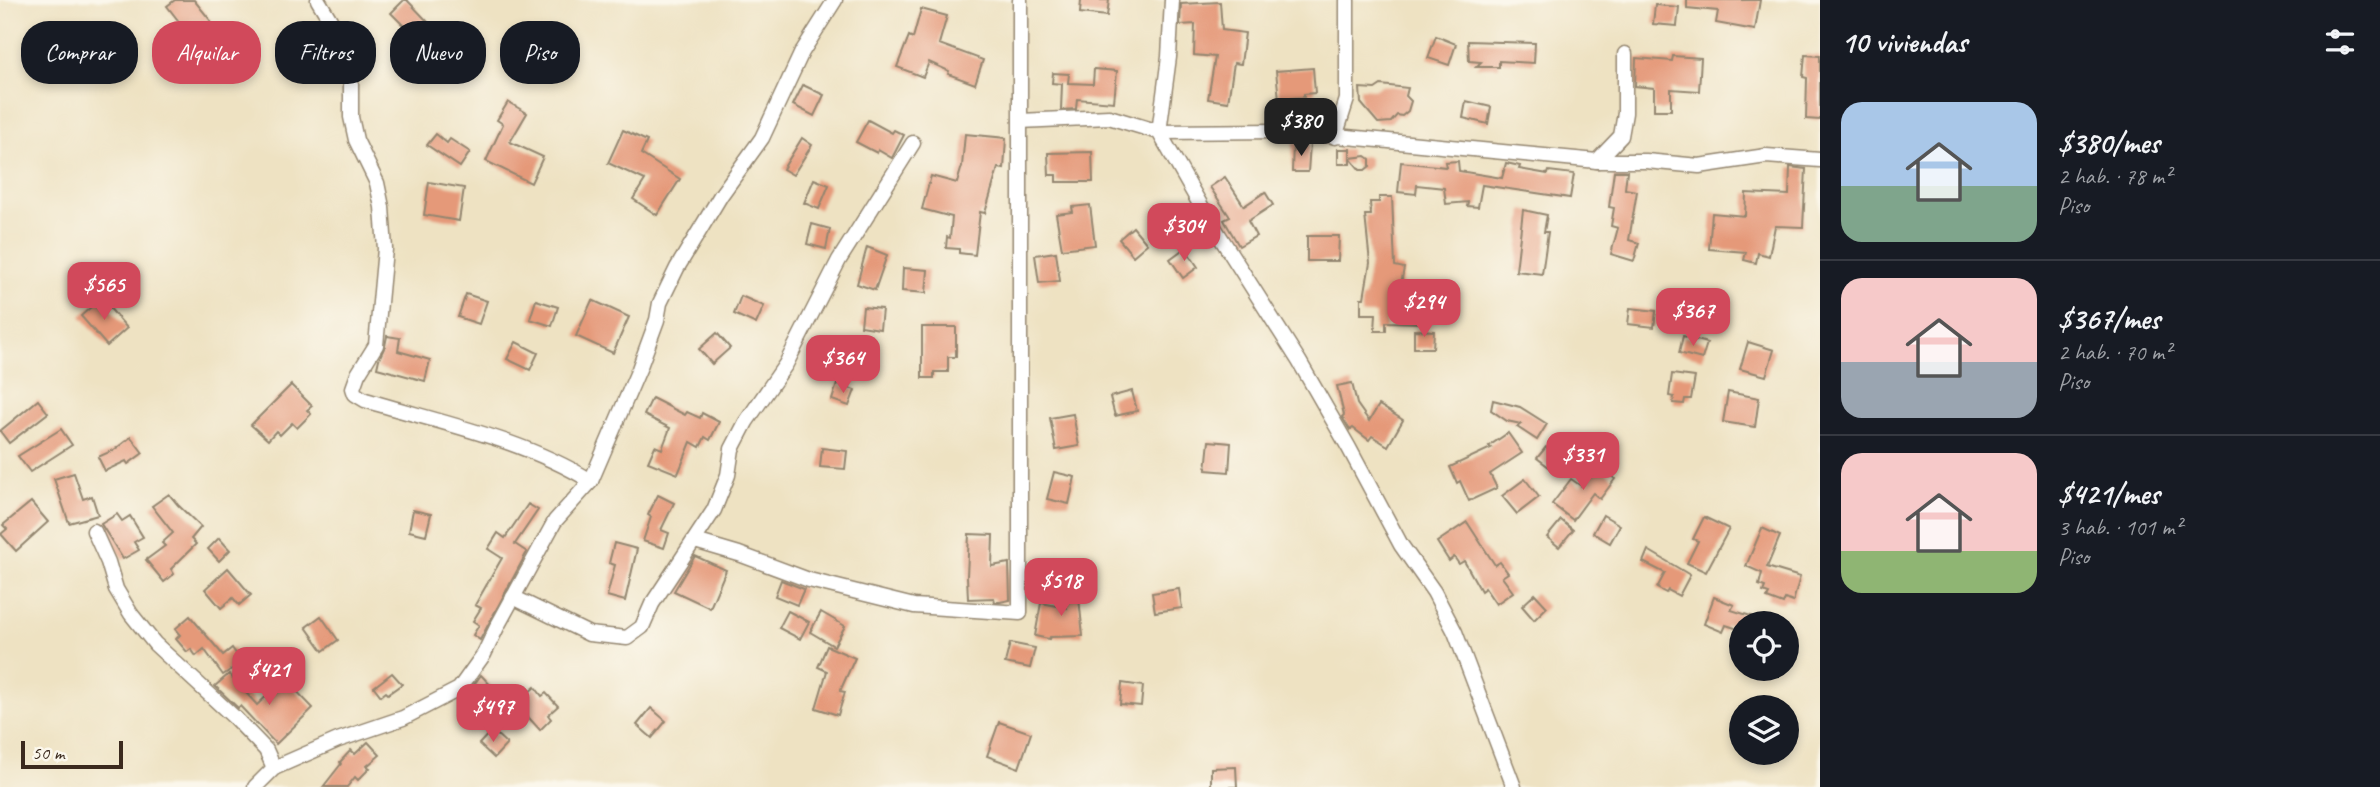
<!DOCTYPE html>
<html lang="es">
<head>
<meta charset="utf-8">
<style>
	:root { --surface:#171b24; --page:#242831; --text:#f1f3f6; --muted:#9ea1a6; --line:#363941; --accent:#d1495b }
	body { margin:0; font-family:Caveat,sans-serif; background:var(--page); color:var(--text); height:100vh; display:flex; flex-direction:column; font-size:26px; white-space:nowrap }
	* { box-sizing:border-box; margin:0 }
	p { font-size:23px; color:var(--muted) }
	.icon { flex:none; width:38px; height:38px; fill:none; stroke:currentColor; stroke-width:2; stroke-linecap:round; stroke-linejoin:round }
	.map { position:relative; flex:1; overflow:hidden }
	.details { display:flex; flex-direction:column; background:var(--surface); width:560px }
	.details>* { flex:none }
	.hud { position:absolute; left:21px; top:21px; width:665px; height:63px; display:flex; gap:14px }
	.fabs { position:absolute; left:1729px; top:611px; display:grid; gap:14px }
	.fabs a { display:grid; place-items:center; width:70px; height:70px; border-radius:50%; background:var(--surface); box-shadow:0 4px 10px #0003; font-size:35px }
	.scale { position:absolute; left:21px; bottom:18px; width:102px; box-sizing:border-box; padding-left:7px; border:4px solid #3b2a1e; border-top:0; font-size:19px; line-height:24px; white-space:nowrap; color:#3b2a1e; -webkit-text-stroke:5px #fbf7ec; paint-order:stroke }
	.price { position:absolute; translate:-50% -60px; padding:0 16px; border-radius:14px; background:var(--accent); color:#fff; font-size:23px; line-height:46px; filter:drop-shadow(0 2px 4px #0008) }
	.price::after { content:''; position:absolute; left:50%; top:42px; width:21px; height:16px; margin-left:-10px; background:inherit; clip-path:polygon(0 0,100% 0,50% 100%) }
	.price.selected { background:#222; color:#fff }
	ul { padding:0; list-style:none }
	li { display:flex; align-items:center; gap:21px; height:175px; padding:0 21px }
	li+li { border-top:2px solid var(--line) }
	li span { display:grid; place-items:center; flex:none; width:196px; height:140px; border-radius:21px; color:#555 }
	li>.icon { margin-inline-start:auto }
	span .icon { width:84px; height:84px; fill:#fffc; stroke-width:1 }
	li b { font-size:30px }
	h2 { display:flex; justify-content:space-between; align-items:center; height:84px; padding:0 21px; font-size:30px }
	.tag { padding:0 24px; border-radius:28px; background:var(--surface); box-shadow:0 4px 10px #0003; font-size:24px; line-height:63px }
	.tag.selected { background:var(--accent); color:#fff }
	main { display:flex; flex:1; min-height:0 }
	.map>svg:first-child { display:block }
</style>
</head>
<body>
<main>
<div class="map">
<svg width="1820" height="787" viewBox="0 0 1820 787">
	<rect width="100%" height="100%" fill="#fbf7ec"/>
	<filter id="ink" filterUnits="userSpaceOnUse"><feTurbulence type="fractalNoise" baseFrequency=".0143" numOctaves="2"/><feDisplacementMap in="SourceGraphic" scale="14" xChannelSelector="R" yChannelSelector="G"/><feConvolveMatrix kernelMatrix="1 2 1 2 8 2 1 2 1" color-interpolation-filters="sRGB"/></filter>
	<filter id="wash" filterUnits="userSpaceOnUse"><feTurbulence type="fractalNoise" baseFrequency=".00686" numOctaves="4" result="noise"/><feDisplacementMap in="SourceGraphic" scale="28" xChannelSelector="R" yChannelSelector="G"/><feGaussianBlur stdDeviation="1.57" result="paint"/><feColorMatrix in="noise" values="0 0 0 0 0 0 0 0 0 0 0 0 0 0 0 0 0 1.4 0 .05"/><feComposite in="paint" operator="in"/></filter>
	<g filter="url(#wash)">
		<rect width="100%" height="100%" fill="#eee2c2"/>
		<g id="blocks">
			<g fill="#e59979">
				<path d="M175,0H194L211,21L191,37L167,6Z"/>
				<path d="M404,0H407L428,22L414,36L391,13Z"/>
				<path d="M1081,0H1109L1107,16L1080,13Z"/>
				<path d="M1687,0H1760L1755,30L1716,23L1718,11L1687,8Z"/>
				<path d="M1220,2L1222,30L1245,33L1241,64L1234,63L1228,102L1208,99L1215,57L1194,55L1195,24L1180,25L1181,4Z"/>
				<path d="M1655,5L1679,7L1677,26L1653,24Z"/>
				<path d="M921,9L947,16L939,44L983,60L975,84L948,74L949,71L929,62L923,77L897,67L909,36L913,38Z"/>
				<path d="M1436,36L1456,44L1449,65L1428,58Z"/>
				<path d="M1468,41L1535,43L1534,63L1499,61V67H1476L1481,62L1469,61Z"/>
				<path d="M1805,55L1820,56V120L1806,119L1807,78L1803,77Z"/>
				<path d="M1673,56L1701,58L1699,91L1671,89V110H1654V88L1635,86L1636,58L1672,61Z"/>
				<path d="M1313,68L1315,93L1304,94V97L1279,99L1276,71Z"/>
				<path d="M1094,69L1117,71L1114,102L1077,99L1076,109L1061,110L1062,84L1052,83L1053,73L1069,74L1068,83L1093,84Z"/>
				<path d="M803,85L824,95L814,116L793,105Z"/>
				<path d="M1381,85L1408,88L1406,96L1411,101L1408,111L1402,116L1397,115L1391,122L1378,123L1361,103L1360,88L1375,89Z"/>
				<path d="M1466,101L1491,107L1488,124L1463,118Z"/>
				<path d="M508,102L527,113L510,142L543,157L531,183L486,161L503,124L497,120Z"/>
				<path d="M868,120L892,133L894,130L904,135L892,158L878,150L877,153L856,142Z"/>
				<path d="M623,130L647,141L641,154L680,179L657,215L633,199L645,180L608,163Z"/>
				<path d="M436,134L447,143L450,139L470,152L460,167L427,145Z"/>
				<path d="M965,134L1006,138L1004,169L998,168L985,213L980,212L975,255L959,253V249L946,248L947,237L950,238L952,217L922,209L931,176L957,183L962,166Z"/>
				<path d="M802,138L812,145L793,175L783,169Z"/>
				<path d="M1293,143L1310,144L1308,172H1292Z"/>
				<path d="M1338,149H1350V158L1366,156L1370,159V166L1365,170H1360L1350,158V164H1338Z"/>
				<path d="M1092,152L1093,182H1056V175H1049L1048,153Z"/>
				<path d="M1458,161L1459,171L1502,178L1506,163L1520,166L1519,169L1548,174L1549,171L1574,174L1570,198L1482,185L1478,207L1467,206L1468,202L1446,204L1444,188L1417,185L1416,194L1398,192L1401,162L1446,167L1445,162Z"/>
				<path d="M1790,167L1806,169L1803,227L1775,226L1769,256L1758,253L1756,263L1744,260L1746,252L1709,249L1712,213L1745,216L1746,193L1789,195Z"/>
				<path d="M1614,171H1627L1625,189L1637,191L1629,240L1639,243L1634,261L1611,254L1618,228L1611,226L1614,208L1609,207Z"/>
				<path d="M1225,177L1244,206L1265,192L1273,205L1248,221L1256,236L1239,246L1224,220L1230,217L1210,187Z"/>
				<path d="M814,179L829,185L819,209L804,203Z"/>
				<path d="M429,182L464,188L459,221L424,215Z"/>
				<path d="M1379,197H1392L1395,266L1404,268L1397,305L1422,307L1421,323L1386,322V331H1375L1376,314H1361V298H1364L1370,263L1365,215H1371L1370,202H1379Z"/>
				<path d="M1090,205L1095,245L1062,249L1056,214L1073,212L1072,207Z"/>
				<path d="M1523,210L1547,215L1544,232H1548L1542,274L1516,271Z"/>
				<path d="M812,224L830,229L826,249L807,244Z"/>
				<path d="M1133,227L1147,244L1133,256L1119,239Z"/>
				<path d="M1307,236H1339L1338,261H1307Z"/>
				<path d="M867,247L887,255L875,290L857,284Z"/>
				<path d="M1185,248L1198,267L1183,278L1170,259Z"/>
				<path d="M1056,252L1060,281L1039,283L1035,255Z"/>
				<path d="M903,268L928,270L926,293L902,291Z"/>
				<path d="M466,294L487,301L479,324L458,317Z"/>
				<path d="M741,296L764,306L756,324L734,314Z"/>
				<path d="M101,298L127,328L107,346L81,316Z"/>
				<path d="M536,300L558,307L552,326L530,319Z"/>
				<path d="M592,300L629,317L613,353L576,336Z"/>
				<path d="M863,307L882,309L880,329L861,326Z"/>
				<path d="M1630,308L1656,311L1654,327L1628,324Z"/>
				<path d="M922,327H956V357H948V372H934V378H922Z"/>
				<path d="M1414,330L1434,331L1433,348H1414Z"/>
				<path d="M717,333L730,348L712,364L699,349Z"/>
				<path d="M387,336L400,338L398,351L430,360L425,381L377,368L379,359L385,346Z"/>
				<path d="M1683,336L1707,343L1702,359L1679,353Z"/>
				<path d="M516,342L538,353L530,370L507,359Z"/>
				<path d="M1748,342L1774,350L1766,376L1740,369Z"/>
				<path d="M1672,374L1695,377L1691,399H1685L1684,404L1673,403L1674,397L1669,396Z"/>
				<path d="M1352,383L1357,404L1369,421L1379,405L1403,420L1388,446L1372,436L1369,440L1353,428L1350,430L1342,417L1344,415L1337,386Z"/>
				<path d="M837,384L855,390L849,406L832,400Z"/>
				<path d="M291,385L312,406L307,410L311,414L297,428L292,423L280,435L276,431L268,440L251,425Z"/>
				<path d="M1132,391L1137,411L1115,416L1110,397Z"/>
				<path d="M1728,392L1759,398L1755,427L1723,422Z"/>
				<path d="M652,398L685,415L687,412L700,418L702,413L719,422L710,440L705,437L700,447L691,442L678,474L648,462L655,446L662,449L670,428L644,415Z"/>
				<path d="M38,400L48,413L9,443L0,431Z"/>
				<path d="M1493,400L1520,407L1547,424L1537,440L1517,427L1521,424L1507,421L1491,410Z"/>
				<path d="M1073,414L1079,446L1056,450L1050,418Z"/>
				<path d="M61,429L72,445L30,472L18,456Z"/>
				<path d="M1508,433L1522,453L1490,474L1497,488L1469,501L1460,481L1457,483L1450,467L1491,448L1489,446Z"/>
				<path d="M131,437L143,453L128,464L126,461L105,471L98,457L114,450Z"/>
				<path d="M1209,441L1231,443L1229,472L1206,470Z"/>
				<path d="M1546,447L1562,459L1553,470L1537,458Z"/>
				<path d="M822,448L847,451L845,469L820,467Z"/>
				<path d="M1598,465L1615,479L1600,499L1593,493L1573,520L1552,504L1571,479L1581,486Z"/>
				<path d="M1054,472L1075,477L1069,504L1047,499Z"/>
				<path d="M74,473L83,499L92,496L98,515L69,523L54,479Z"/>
				<path d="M1525,479L1539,497L1517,514L1502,496Z"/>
				<path d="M169,494L178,505L201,527L191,539L196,544L171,569L174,574L164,582L146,560L165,546L162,543L173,533L152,506Z"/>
				<path d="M658,495L674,503L661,530L669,533L664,548L643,541L651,517L648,515Z"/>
				<path d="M31,502L48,522L16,551L1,534L7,529L3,525Z"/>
				<path d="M528,504L538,510L515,544L527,552L480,640L473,635L479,625L473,621L481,608L475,605L502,558L488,549L498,533L505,538Z"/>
				<path d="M413,510L431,514L426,535L409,531Z"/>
				<path d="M117,514L122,521L130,516L143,537L134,542L139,550L123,559L101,524Z"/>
				<path d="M1603,515L1620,525L1610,543L1593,533Z"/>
				<path d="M1704,517L1729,529L1706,572L1687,563L1698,541L1693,539Z"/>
				<path d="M1561,520L1573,530L1559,547L1547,537Z"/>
				<path d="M1467,522L1495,565L1500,562L1508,573L1502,577L1513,592L1496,604L1485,588L1481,591L1464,561L1459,564L1454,557L1449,561L1437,542Z"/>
				<path d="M1762,528L1780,536L1767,567L1800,577L1793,602L1785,599L1783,604L1767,598L1769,594L1763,592L1765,587L1759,585L1762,573L1746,566Z"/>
				<path d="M969,534L993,535L992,566L1009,563L1010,600L1000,602H995L994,598L968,599L967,576Z"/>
				<path d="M219,538L230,550L219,561L208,549Z"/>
				<path d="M614,543L637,549L625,601L607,596L615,565L609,563Z"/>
				<path d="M1648,550L1690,575L1679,596L1668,590L1666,593L1657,588L1665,573L1643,562Z"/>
				<path d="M695,556L726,570L710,608L674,591Z"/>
				<path d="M228,568L251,595L239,605L233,598L221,608L205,589Z"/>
				<path d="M781,580L804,589L797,605L775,596Z"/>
				<path d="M1078,589L1083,636L1050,637L1049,639L1035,636L1041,603L1067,608L1064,591Z"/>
				<path d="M1179,589L1182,608L1155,612L1152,593Z"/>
				<path d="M1535,594L1547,607L1534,620L1522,606Z"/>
				<path d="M1714,597L1734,605L1731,610L1764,620V623H1741V630L1726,625L1723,632L1704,624Z"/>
				<path d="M788,611L809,622L800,639L779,628Z"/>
				<path d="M821,612L845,626L834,646L810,632Z"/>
				<path d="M190,616L223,655L232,648L242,662L223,675L204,649L196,656L191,649L187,652L176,639L180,635L175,629Z"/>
				<path d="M321,616L338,640L323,651L306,627Z"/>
				<path d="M1010,643L1035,648L1030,668L1005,663Z"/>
				<path d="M827,646L855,658L840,691L845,692L838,715L816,708L827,671L818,667Z"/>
				<path d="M392,673L402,684L388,694L386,692L381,696L374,687Z"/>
				<path d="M229,674L257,705L285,679L313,708L276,744L240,706L238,708L215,686Z"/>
				<path d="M481,675L495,690L481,702L470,690Z"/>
				<path d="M1122,683L1143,686L1141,706L1120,704Z"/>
				<path d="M535,687L542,696L546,693L558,706L548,715L551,719L540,730L520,708L525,704L521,699Z"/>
				<path d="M651,708L666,721L652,738L637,725Z"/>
				<path d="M999,722L1031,733L1019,768L987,756Z"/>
				<path d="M492,730L507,744L494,758L479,744Z"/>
				<path d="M368,742L380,755L367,766L370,768L358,780L355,777L347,787H323L341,764L340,762L351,750L355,754Z"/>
				<path d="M1236,767L1237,787H1211V768Z"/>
			</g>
		</g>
	</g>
	<g filter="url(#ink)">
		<use href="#blocks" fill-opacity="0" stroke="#948670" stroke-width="2"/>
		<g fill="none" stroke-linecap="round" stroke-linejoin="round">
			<defs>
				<g id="minor">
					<path d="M318,0L344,43L351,65V117L356,140L377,183L382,207L385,249L376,345L358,374L353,388L355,394L365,400C441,423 523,439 591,481"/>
					<path d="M1172,0L1169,57L1159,132L1285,131L1597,161H1646L1699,166L1766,156L1820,160"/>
					<path d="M1020,121L1109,117L1159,132L1205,213L1299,361L1349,448L1401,545L1434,592L1455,632L1514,787"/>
					<path d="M1335,137L1347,99V0"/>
					<path d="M1597,161L1621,136L1625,113V54"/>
					<path d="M94,531L108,562L116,589L131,614L155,644L235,718L266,750L274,768"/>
					<path d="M695,541L739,554L809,580L914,606L1020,613V0"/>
					<path d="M513,597L589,634L627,638L642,627L652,604L714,510L728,475L732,449L746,422L786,364L839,260L913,143"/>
					<path d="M255,787L274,768L338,740L403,718L459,689L484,654L498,625L555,521L591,481L639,369L657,320L660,303L677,268L721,195L762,138L802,52L835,0"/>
				</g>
			</defs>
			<use href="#minor" stroke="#948670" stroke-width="17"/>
			<use href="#minor" stroke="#fff" stroke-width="14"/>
		</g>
	</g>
</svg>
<div class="fabs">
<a><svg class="icon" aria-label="locate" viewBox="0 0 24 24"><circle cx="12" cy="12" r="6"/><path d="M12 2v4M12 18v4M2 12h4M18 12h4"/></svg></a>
<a><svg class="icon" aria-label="layers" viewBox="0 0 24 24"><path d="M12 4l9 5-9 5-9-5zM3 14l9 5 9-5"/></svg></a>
</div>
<div class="scale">50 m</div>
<b class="price selected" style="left:1301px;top:158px">$380</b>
<b class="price" style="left:1184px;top:263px">$304</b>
<b class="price" style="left:104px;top:322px">$565</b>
<b class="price" style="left:1424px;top:339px">$294</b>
<b class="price" style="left:1693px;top:348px">$367</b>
<b class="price" style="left:843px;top:395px">$364</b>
<b class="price" style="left:1583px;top:492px">$331</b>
<b class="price" style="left:1061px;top:618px">$518</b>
<b class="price" style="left:269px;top:707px">$421</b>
<b class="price" style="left:493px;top:744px">$497</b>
<div class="hud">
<a class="tag">Comprar</a>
<a class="tag selected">Alquilar</a>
<a class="tag">Filtros</a>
<a class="tag">Nuevo</a>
<a class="tag">Piso</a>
</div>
</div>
<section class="details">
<h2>10 viviendas<svg class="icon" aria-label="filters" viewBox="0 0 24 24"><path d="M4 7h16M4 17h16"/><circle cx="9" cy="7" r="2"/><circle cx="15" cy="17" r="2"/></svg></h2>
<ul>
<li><span style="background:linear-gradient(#a9c7e8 60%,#7fa58c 0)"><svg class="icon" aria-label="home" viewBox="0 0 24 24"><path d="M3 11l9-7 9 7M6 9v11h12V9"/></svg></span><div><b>$380/mes</b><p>2 hab. · 78 m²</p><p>Piso</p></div></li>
<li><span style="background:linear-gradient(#f6c9c9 60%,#9aa5b1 0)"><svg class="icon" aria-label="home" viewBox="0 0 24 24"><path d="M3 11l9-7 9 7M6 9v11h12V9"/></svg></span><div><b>$367/mes</b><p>2 hab. · 70 m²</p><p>Piso</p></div></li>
<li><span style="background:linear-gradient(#f6c9c9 70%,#8fb573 0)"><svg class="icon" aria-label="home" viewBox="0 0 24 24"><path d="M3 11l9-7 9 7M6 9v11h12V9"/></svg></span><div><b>$421/mes</b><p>3 hab. · 101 m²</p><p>Piso</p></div></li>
</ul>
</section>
</main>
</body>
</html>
